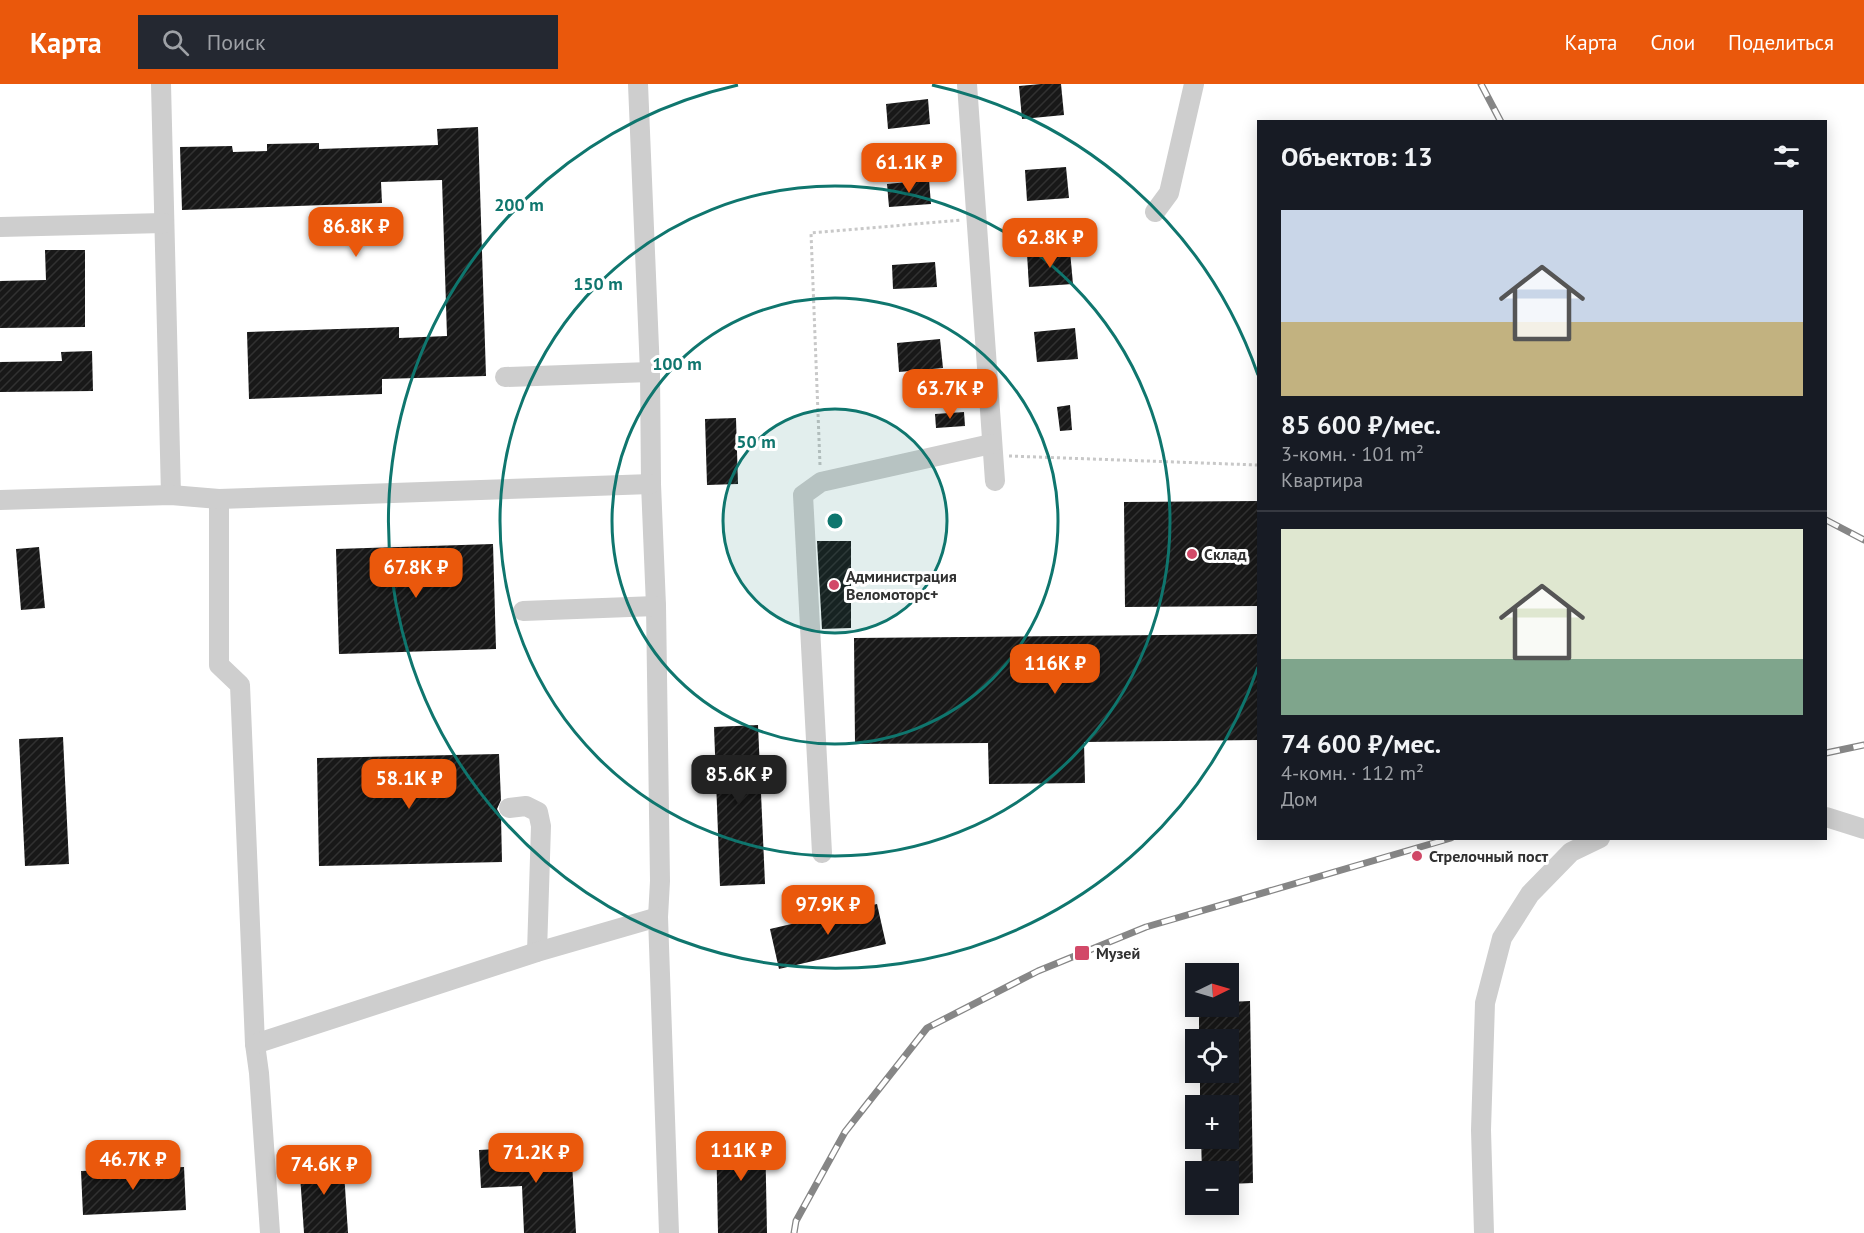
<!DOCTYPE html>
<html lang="ru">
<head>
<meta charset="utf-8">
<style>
	:root { --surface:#171b24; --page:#242831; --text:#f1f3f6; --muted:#9ea1a6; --line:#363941; --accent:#ea580c }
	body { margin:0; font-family:"PT Sans",sans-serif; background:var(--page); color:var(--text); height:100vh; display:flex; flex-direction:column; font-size:22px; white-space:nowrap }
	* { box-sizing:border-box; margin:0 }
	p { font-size:20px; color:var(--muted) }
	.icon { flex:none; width:33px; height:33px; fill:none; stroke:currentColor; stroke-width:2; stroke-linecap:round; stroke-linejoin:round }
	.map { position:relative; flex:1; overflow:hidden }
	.drawer { position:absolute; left:1257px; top:36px; width:570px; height:720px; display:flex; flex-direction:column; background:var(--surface); border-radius:0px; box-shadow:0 3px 15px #0003 }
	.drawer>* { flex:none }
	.needle { width:39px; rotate:85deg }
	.tools { position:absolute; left:1185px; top:879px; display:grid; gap:12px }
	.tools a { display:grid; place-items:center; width:54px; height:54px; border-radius:0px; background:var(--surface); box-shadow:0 3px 15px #0003; font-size:30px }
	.price { position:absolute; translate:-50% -51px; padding:0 14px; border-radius:12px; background:var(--accent); color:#fff; font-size:20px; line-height:39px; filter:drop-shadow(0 2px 3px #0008) }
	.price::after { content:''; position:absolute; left:50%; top:36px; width:18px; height:14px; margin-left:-9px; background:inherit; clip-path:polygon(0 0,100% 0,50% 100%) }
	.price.active { background:#222; color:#fff }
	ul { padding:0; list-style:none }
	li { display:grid; align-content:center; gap:12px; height:318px; padding:0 24px }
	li+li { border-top:2px solid var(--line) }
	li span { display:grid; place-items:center; height:186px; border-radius:0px; color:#555 }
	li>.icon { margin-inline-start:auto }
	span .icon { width:108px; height:108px; fill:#fffc; stroke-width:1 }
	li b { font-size:26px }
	h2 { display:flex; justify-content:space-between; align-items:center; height:72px; padding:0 24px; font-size:26px }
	header { display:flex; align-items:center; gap:36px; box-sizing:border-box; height:84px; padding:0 30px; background:var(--accent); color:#fff }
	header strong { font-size:28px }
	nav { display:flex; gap:33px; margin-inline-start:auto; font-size:21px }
	.search { width:420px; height:54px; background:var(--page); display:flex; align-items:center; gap:15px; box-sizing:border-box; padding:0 21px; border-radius:0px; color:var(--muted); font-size:22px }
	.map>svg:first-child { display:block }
</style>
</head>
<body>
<header>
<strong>Карта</strong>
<div class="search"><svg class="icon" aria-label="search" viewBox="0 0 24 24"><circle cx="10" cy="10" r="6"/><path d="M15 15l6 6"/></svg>Поиск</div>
<nav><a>Карта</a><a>Слои</a><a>Поделиться</a></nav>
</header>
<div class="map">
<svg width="1864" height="1149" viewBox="0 0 1864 1149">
	<defs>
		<pattern id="building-hatch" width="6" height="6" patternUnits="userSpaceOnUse" patternTransform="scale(1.5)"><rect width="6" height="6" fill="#181818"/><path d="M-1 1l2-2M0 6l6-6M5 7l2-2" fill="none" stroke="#313131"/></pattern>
	</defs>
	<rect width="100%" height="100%" fill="#fff"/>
	<g fill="url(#building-hatch)">
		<path d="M1041,0H1061L1064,31L1022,35L1019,2Z"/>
		<path d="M928,15L930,40L888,45L886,20Z"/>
		<path d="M478,43L486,292L382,295V310L249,315L247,248L399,243V254L447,252L442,96L381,98L382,119L182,126L180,63L232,62L233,68L267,67V60L319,59V65L438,61L437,45Z"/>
		<path d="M1066,83L1069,114L1027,117L1025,86Z"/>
		<path d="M929,96L931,120L889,123L887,100Z"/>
		<path d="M45,166H85V243L0,244V197L46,196Z"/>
		<path d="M1070,167L1073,200L1029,203L1027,170Z"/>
		<path d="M935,178L937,203L893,205L892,181Z"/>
		<path d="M1075,244L1078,275L1037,278L1034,248Z"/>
		<path d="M940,255L943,284L899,288L897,259Z"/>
		<path d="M92,267L93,307L0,308V278L62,277L61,268Z"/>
		<path d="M1070,321L1072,346L1060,347L1057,323Z"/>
		<path d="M964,328L965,342L936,344L935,330Z"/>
		<path d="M736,334L738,400L707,401L705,335Z"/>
		<path d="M1258,417V522L1125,523L1124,418Z"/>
		<path d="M817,457H851V544L822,545Z"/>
		<path d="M493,460L496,565L339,570L336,465Z"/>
		<path d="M39,463L45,524L21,526L16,465Z"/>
		<path d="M1258,550V656L1084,658L1085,699L989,700L988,659L855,660L854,554Z"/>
		<path d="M758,641L765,800L720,802L714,643Z"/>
		<path d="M63,653L69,780L25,782L19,655Z"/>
		<path d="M499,670L501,716L497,725L501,732L502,778L319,782L317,674Z"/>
		<path d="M877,820L886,860L779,885L770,845Z"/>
		<path d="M1250,917L1253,1099L1228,1100V1088H1202L1201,1054H1228V1022H1200V988H1228V956H1199V922H1228V918Z"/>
		<path d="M716,1047H765L767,1149H718Z"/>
		<path d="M571,1061L576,1149H524L522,1102L481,1104L479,1066Z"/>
		<path d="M343,1073L348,1149H304L299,1076Z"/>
		<path d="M184,1083L186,1126L83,1131L81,1087Z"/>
	</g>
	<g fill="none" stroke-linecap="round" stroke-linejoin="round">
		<g stroke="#c8c8c8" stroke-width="3" stroke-dasharray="3 3" stroke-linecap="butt">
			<path d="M1009,372L1258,381"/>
			<path d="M820,381L811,149L962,136"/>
		</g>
		<g stroke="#cecece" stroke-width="20">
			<path d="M161,0L171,411"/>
			<path d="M638,0L650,288L651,400L656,522L660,797L658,833L669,1149"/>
			<path d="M967,0L995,397"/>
			<path d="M1155,128L1169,109L1194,0"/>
			<path d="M0,143L164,139"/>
			<path d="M505,293L650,288"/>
			<path d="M219,415V581L240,601L255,960L259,989L270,1149"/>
			<path d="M0,416L171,411L219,415L651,400"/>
			<path d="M523,527L656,522"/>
			<path d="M509,724L526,722L538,728L541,742L537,868"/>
			<path d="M1826,733L1864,745"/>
			<path d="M822,769L803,411L821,398L991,360"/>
			<path d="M255,960L537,868L658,833"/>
			<path d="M1484,1149L1481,1046L1485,919L1502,854L1530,810L1571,768L1600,754"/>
		</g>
		<defs>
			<g id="rail">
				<path d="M1481,0L1501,38"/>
				<path d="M1826,436L1864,456"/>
				<path d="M1826,669L1864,661"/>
				<path d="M794,1149L796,1137L845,1048L927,944L1038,887L1146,843L1451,754"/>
			</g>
		</defs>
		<use href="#rail" stroke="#868686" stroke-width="7"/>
		<use href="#rail" stroke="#fff" stroke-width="4.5" stroke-dasharray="14" stroke-linecap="butt"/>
	</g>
	<circle cx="835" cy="437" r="112" fill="#0f766e" fill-opacity=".12"/>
	<g fill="none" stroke="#0f766e" stroke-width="3">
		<circle cx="835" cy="437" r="112"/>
		<circle cx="835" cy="437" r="223"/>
		<circle cx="835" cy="437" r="335"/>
		<path d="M1258 583A447 447 0 1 1 738 1M932 1A447 447 0 0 1 1258 291"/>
	</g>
	<g fill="#d24968" stroke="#fff" stroke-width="2">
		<circle cx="1192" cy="470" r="6"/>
		<circle cx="834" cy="501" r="6"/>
		<circle cx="1417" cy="772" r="6"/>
		<rect x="1074" y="861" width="16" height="16" rx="3"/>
	</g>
	<g text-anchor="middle" stroke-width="6" stroke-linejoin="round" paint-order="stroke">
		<g font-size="16" font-weight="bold" fill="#313131" stroke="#fff" text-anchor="start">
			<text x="1204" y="476">Склад</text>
			<text x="846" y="498">Администрация<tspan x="846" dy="18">Веломоторс+</tspan></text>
			<text x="1429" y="778">Стрелочный пост</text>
			<text x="1096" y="875">Музей</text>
		</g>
	</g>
	<circle cx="835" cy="437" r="9" fill="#0f766e" stroke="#fff" stroke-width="3"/>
	<g font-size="18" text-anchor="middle" font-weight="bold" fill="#0f766e" stroke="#fff" stroke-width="6" stroke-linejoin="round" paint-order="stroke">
		<text x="519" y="127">200 m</text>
		<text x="598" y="206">150 m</text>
		<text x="677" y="286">100 m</text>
		<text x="756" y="364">50 m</text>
	</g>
</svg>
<div class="tools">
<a><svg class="needle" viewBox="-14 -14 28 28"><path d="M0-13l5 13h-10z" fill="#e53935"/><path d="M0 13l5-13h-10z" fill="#9ea1a6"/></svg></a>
<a><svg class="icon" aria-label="locate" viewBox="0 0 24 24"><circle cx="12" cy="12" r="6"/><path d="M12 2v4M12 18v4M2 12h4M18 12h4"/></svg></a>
<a>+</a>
<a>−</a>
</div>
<b class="price" style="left:909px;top:110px">61.1K ₽</b>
<b class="price" style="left:356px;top:174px">86.8K ₽</b>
<b class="price" style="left:1050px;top:185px">62.8K ₽</b>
<b class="price" style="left:950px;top:336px">63.7K ₽</b>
<b class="price" style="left:416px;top:515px">67.8K ₽</b>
<b class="price" style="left:1055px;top:611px">116K ₽</b>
<b class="price active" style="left:739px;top:722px">85.6K ₽</b>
<b class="price" style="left:409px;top:726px">58.1K ₽</b>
<b class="price" style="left:828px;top:852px">97.9K ₽</b>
<b class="price" style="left:741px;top:1098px">111K ₽</b>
<b class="price" style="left:536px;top:1100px">71.2K ₽</b>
<b class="price" style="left:133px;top:1107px">46.7K ₽</b>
<b class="price" style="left:324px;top:1112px">74.6K ₽</b>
<section class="drawer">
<h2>Объектов: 13<svg class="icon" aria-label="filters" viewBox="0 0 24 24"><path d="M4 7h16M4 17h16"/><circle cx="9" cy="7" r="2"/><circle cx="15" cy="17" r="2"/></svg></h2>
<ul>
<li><span style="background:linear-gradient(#c9d6e8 60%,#c2b280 0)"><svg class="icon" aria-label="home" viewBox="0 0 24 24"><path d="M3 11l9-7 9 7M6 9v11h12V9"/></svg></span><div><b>85 600 ₽/мес.</b><p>3-комн. · 101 m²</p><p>Квартира</p></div></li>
<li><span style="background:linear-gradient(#dfe7d0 70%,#7fa58c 0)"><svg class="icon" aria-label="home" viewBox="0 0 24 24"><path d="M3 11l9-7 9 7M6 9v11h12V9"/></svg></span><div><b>74 600 ₽/мес.</b><p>4-комн. · 112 m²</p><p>Дом</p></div></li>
</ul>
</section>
</div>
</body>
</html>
